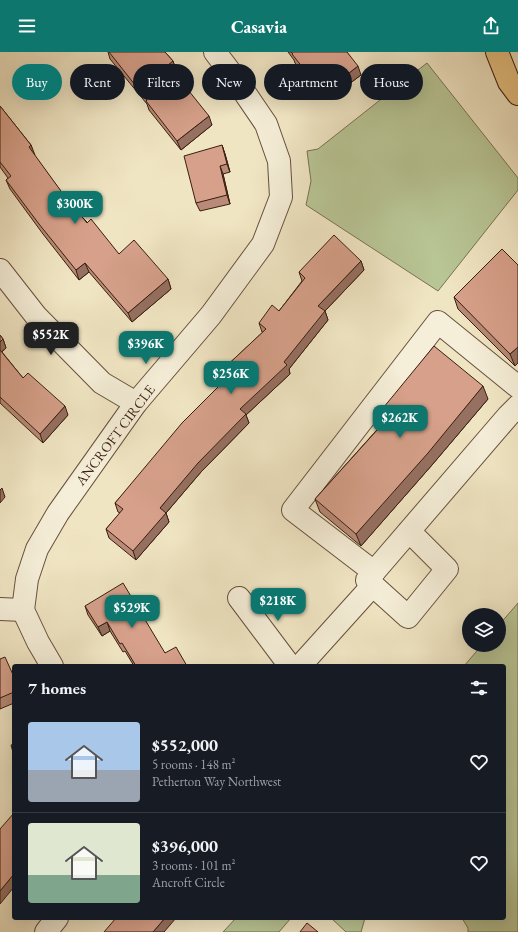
<!DOCTYPE html>
<html lang="en">
<head>
<meta charset="utf-8">
<style>
	:root { --surface:#171b24; --page:#242831; --text:#f1f3f6; --muted:#9ea1a6; --line:#363941; --accent:#0f766e }
	body { margin:0; font-family:"EB Garamond",serif; background:var(--page); color:var(--text); height:100vh; display:flex; flex-direction:column; font-size:15px; white-space:nowrap }
	* { box-sizing:border-box; margin:0 }
	p { font-size:13px; color:var(--muted) }
	.icon { flex:none; width:22px; height:22px; fill:none; stroke:currentColor; stroke-width:2; stroke-linecap:round; stroke-linejoin:round }
	.map { position:relative; flex:1; overflow:hidden }
	.panel { position:absolute; left:12px; top:612px; width:494px; height:256px; display:flex; flex-direction:column; background:var(--surface); border-radius:4px; box-shadow:0 4px 16px #0002 }
	.panel>* { flex:none }
	.top-card { position:absolute; left:12px; top:12px; width:494px; height:36px; display:flex; gap:8px }
	.controls { position:absolute; left:462px; top:556px; display:grid; gap:8px }
	.controls a { display:grid; place-items:center; width:44px; height:44px; border-radius:50%; background:var(--surface); box-shadow:0 4px 16px #0002; font-size:20px }
	.price { position:absolute; translate:-50% -34px; padding:0 9px; border-radius:8px; background:var(--accent); color:#fff; font-size:13px; line-height:26px; filter:drop-shadow(0 1px 2px #0008) }
	.price::after { content:''; position:absolute; left:50%; top:24px; width:12px; height:9px; margin-left:-6px; background:inherit; clip-path:polygon(0 0,100% 0,50% 100%) }
	.price.on { background:#222; color:#fff }
	ul { padding:0; list-style:none }
	li { display:flex; align-items:center; gap:12px; height:100px; padding:0 16px }
	li+li { border-top:1px solid var(--line) }
	li span { display:grid; place-items:center; flex:none; width:112px; height:80px; border-radius:4px; color:#555 }
	li>.icon { margin-inline-start:auto }
	span .icon { width:48px; height:48px; fill:#fffc; stroke-width:1 }
	li b { font-size:17px }
	h2 { display:flex; justify-content:space-between; align-items:center; height:48px; padding:0 16px; font-size:17px }
	.chip { padding:0 14px; border-radius:18px; background:var(--surface); box-shadow:0 4px 16px #0002; font-size:14px; line-height:36px }
	.chip.on { background:var(--accent); color:#fff }
	header { display:flex; justify-content:space-between; align-items:center; height:52px; padding:0 16px; background:var(--accent); color:#fff; font-size:18px; font-weight:700 }
	.map>svg:first-child { display:block }
</style>
</head>
<body>
<header><svg class="icon" aria-label="menu" viewBox="0 0 24 24"><path d="M4 6h16M4 12h16M4 18h16"/></svg>Casavia<svg class="icon" aria-label="share" viewBox="0 0 24 24"><path d="M12 15V3M7 8l5-5 5 5M5 13v7h14v-7"/></svg></header>
<div class="map">
<svg width="518" height="880" viewBox="0 0 518 880">
	<rect width="100%" height="100%" fill="#f0e5c3"/>
	<filter id="stains"><feTurbulence type="fractalNoise" baseFrequency=".005" numOctaves="4"/><feColorMatrix values="0 0 0 0 .2 0 0 0 0 .09 0 0 0 0 .02 0 0 0 .5 -.17"/></filter>
	<radialGradient id="worn" r=".72"><stop offset=".6" stop-color="#630" stop-opacity="0"/><stop offset="1" stop-color="#630" stop-opacity=".3"/></radialGradient>
	<g fill="#b8c595" stroke="#787252">
		<path d="M427,11L518,126V138L438,239L306,153L311,129L307,99L318,97Z"/>
		<path d="M518,551V880H468V876L462,866H504V614H464L482,593H499V573Z"/>
		<path d="M236,866H291L279,880H223Z"/>
		<path d="M331,866H365L361,880H346Z"/>
	</g>
	<g fill="none" stroke-linecap="round" stroke-linejoin="round">
		<defs>
			<g id="minor">
				<path d="M0,218L36,264L102,331L136,351"/>
				<path d="M409,479L447,517L408,565L367,528L508,364L518,354"/>
				<path d="M374,520L293,458L438,270L518,335"/>
				<path d="M239,546L290,614"/>
				<path d="M0,557L23,558"/>
				<path d="M52,614L38,590L23,558L27,527L37,497L58,461L136,351L211,263L263,192L281,145L279,109L266,72L234,25L215,0"/>
				<path d="M300,614L373,533"/>
				<path d="M46,880L57,866"/>
			</g>
			<path id="major" d="M497,0L509,30L518,42"/>
		</defs>
		<use href="#minor" stroke="#67503d" stroke-width="24"/>
		<use href="#major" stroke="#391f10" stroke-width="24"/>
		<use href="#minor" stroke="#f5eed8" stroke-width="22"/>
		<use href="#major" stroke="#e8c282" stroke-width="22"/>
	</g>
	<g fill="#b88a77" stroke="#391f10">
		<path d="M108,0H165L173,9L176,18L173,20L212,73L181,98L149,58L147,52L110,7Z"/>
		<path d="M288,0H347L361,23L333,44L318,24L310,30L295,11L294,8Z"/>
		<path d="M0,54L31,93L34,103L74,157L119,202L168,227L171,237L132,270L89,220L79,228L43,182L10,137L6,128L8,126L0,115Z"/>
		<path d="M222,93L225,102L230,120L223,122L230,152L200,159L196,151Z"/>
		<path d="M502,197L515,314L458,257L454,245Z"/>
		<path d="M361,209L364,218L325,259L328,268L289,317L290,322L246,363L249,371L201,420L166,461L169,470L136,508L109,486L106,477L120,461L118,460L115,451L225,328L221,319L263,280H262L259,271L279,259L302,229L299,220Z"/>
		<path d="M0,283L3,287L6,296L2,300L23,326L68,363L43,391L0,351Z"/>
		<path d="M488,347L432,413L361,494L320,460L315,447L383,371L379,361Z"/>
		<path d="M85,554L165,601L187,614H134L125,599L123,600L110,579L102,584L88,563Z"/>
		<path d="M0,607L14,625V651L0,657Z"/>
	</g>
	<g fill="#967061" stroke="#391f10">
		<path d="M173,9L176,18L171,22L168,13Z"/>
		<path d="M358,14L361,23L333,44L330,36Z"/>
		<path d="M315,16L318,24L310,30L307,21Z"/>
		<path d="M209,64L212,73L181,98L177,89Z"/>
		<path d="M31,93L35,103L32,105L29,95Z"/>
		<path d="M222,93L225,102L230,120L227,112Z"/>
		<path d="M220,114L223,122L230,152L227,143Z"/>
		<path d="M361,209L364,218L325,259L328,268L289,317L290,322L246,363L249,371L201,420L166,461L169,470L136,508L133,499L160,456L240,357L284,310L318,254Z"/>
		<path d="M85,211L89,220L79,228L76,218Z"/>
		<path d="M168,227L171,237L132,270L128,261Z"/>
		<path d="M3,287L6,296L0,301V290Z"/>
		<path d="M518,295V311L515,314L510,302Z"/>
		<path d="M483,334L488,347L432,413L361,494L356,482Z"/>
		<path d="M65,354L68,363L43,391L40,382Z"/>
		<path d="M2,436L5,445L0,451V438Z"/>
		<path d="M107,570L110,579L102,584L98,575Z"/>
		<path d="M14,822V835L0,852V839Z"/>
		<path d="M165,866H176L164,880H153Z"/>
	</g>
	<g fill="#d6a08a" stroke="#391f10">
		<path d="M109,0H165L173,9L168,13L209,64L177,89L146,49L147,48Z"/>
		<path d="M291,0H347L358,14L330,36L315,16L307,21L292,2H293Z"/>
		<path d="M0,54L31,93L29,95L74,157L75,156L87,171L91,167L119,202L134,188L168,227L128,261L85,211L76,218L39,172L6,128L11,124L0,110Z"/>
		<path d="M222,93L227,112L220,114L227,143L196,151L184,104Z"/>
		<path d="M334,183L361,209L318,254L325,259L284,310L287,313L240,357L246,362L198,411L160,456L166,461L133,499L106,477L123,457L115,451L182,371L227,326L221,319L266,277L259,271L272,253L279,259L305,226L299,220Z"/>
		<path d="M502,197L518,213V295L510,302L454,245Z"/>
		<path d="M0,283L3,287L0,290Z"/>
		<path d="M434,294L483,334L428,401L356,482L315,447L387,367L379,361Z"/>
		<path d="M0,298L23,326L28,321L65,354L40,382L0,345Z"/>
		<path d="M123,531L165,601L176,595L187,614H136L122,591L120,592L107,570L98,575L85,554Z"/>
		<path d="M5,605L14,625V640L0,646V607Z"/>
		<path d="M14,692V704L11,693Z"/>
		<path d="M14,761V822L0,839V777Z"/>
		<path d="M116,866H165L153,880H104Z"/>
		<path d="M307,871L318,880H300Z"/>
	</g>
	<g text-anchor="middle" stroke-width="4" stroke-linejoin="round" paint-order="stroke">
		<g font-size="14" fill="#391f10" stroke="#f5eed8">
			<text transform="translate(115 383) rotate(-53)" y="5">ANCROFT CIRCLE</text>
		</g>
	</g>
	<rect width="100%" height="100%" filter="url(#stains)"/>
	<rect width="100%" height="100%" fill="url(#worn)"/>
</svg>
<div class="controls">
<a><svg class="icon" aria-label="layers" viewBox="0 0 24 24"><path d="M12 4l9 5-9 5-9-5zM3 14l9 5 9-5"/></svg></a>
</div>
<b class="price" style="left:75px;top:173px">$300K</b>
<b class="price on" style="left:51px;top:304px">$552K</b>
<b class="price" style="left:146px;top:313px">$396K</b>
<b class="price" style="left:231px;top:343px">$256K</b>
<b class="price" style="left:400px;top:387px">$262K</b>
<b class="price" style="left:278px;top:570px">$218K</b>
<b class="price" style="left:132px;top:577px">$529K</b>
<div class="top-card">
<a class="chip on">Buy</a>
<a class="chip">Rent</a>
<a class="chip">Filters</a>
<a class="chip">New</a>
<a class="chip">Apartment</a>
<a class="chip">House</a>
</div>
<section class="panel">
<h2>7 homes<svg class="icon" aria-label="filters" viewBox="0 0 24 24"><path d="M4 7h16M4 17h16"/><circle cx="9" cy="7" r="2"/><circle cx="15" cy="17" r="2"/></svg></h2>
<ul>
<li><span style="background:linear-gradient(#a9c7e8 60%,#9aa5b1 0)"><svg class="icon" aria-label="home" viewBox="0 0 24 24"><path d="M3 11l9-7 9 7M6 9v11h12V9"/></svg></span><div><b>$552,000</b><p>5 rooms · 148 m²</p><p>Petherton Way Northwest</p></div><svg class="icon" aria-label="heart" viewBox="0 0 24 24"><path d="M12 20l-8-8c-3-5 5-10 8-4 3-6 11-1 8 4z"/></svg></li>
<li><span style="background:linear-gradient(#dfe7d0 65%,#7fa58c 0)"><svg class="icon" aria-label="home" viewBox="0 0 24 24"><path d="M3 11l9-7 9 7M6 9v11h12V9"/></svg></span><div><b>$396,000</b><p>3 rooms · 101 m²</p><p>Ancroft Circle</p></div><svg class="icon" aria-label="heart" viewBox="0 0 24 24"><path d="M12 20l-8-8c-3-5 5-10 8-4 3-6 11-1 8 4z"/></svg></li>
</ul>
</section>
</div>
</body>
</html>
